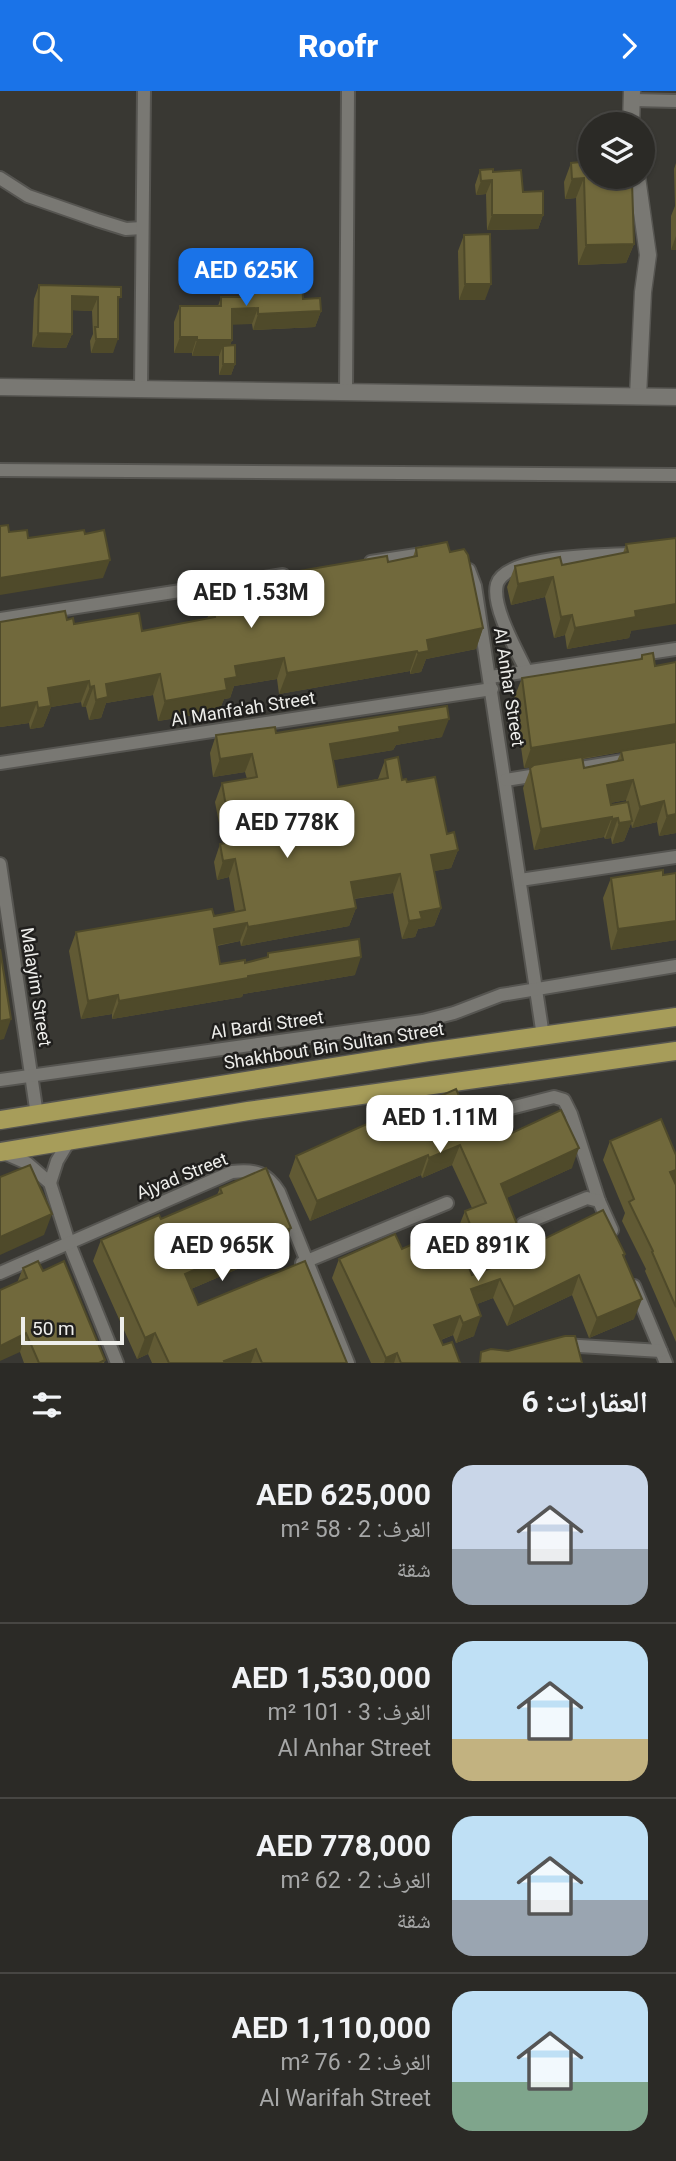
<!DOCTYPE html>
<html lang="ar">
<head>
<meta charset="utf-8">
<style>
	:root { --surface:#2b2a26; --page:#373632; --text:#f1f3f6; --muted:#a6a7a7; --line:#474643; --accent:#1a73e8 }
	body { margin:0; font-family:Roboto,"Noto Naskh Arabic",sans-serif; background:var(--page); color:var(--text); direction:rtl; height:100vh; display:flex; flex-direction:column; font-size:26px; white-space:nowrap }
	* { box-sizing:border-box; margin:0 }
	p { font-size:23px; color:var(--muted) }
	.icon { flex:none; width:38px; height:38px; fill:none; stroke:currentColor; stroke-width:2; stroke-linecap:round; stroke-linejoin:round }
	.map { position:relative; height:1272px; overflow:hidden; direction:ltr }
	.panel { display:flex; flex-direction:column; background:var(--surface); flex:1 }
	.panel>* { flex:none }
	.tools { position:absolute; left:578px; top:21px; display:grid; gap:14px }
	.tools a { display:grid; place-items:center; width:77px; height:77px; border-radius:50%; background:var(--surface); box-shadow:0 2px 5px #0004,0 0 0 2px var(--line); font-size:35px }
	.scale { position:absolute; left:21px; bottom:18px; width:103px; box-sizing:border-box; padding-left:7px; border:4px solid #eeeeeb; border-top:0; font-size:19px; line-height:24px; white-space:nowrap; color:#eeeeeb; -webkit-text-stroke:5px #201f1d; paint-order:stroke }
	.price { position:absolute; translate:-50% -60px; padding:0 16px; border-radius:14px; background:#fff; color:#222; font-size:23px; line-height:46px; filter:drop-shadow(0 2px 4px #0008) }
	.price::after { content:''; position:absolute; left:50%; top:42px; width:21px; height:16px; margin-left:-10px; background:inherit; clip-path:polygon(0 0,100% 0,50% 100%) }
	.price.selected { background:var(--accent); color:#fff }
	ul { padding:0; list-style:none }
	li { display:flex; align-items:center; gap:21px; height:175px; padding:0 28px }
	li+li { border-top:2px solid var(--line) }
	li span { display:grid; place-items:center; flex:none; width:196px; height:140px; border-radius:21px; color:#555 }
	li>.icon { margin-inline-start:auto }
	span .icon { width:84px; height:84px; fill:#fffc; stroke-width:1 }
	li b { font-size:30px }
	h2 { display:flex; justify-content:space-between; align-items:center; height:84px; padding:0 28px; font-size:30px }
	header { display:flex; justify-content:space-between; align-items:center; height:91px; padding:0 28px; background:var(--accent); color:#fff; font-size:32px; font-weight:800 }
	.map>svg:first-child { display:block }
</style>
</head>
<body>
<header><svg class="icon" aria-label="forward" viewBox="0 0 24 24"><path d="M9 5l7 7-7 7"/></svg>Roofr<svg class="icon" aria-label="search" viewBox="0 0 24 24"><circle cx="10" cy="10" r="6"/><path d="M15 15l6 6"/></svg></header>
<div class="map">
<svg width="676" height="1272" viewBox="0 0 676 1272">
	<rect width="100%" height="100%" fill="#393833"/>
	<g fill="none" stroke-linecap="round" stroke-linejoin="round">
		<defs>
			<g id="minor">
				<path d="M632,9L676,10"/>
				<path d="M0,87L28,105L97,129L126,138L142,137"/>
				<path d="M141,299L144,0"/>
				<path d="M346,301L348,0"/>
				<path d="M0,379L676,384"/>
				<path d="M371,471L429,462"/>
				<path d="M469,479L475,495L543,945"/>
				<path d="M0,528L283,484"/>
				<path d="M527,581C517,560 491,515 497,493C506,464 599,465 626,463"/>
				<path d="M490,586L676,558"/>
				<path d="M0,672L492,598"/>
				<path d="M568,679L623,670"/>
				<path d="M506,689L543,683"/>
				<path d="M0,773L37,1024"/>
				<path d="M520,789L676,766"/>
				<path d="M0,989L423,930L454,922L501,904L676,875"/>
				<path d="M475,1026L554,1006L564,1009L571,1023L599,1110"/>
				<path d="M4,1062L27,1072L50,1092L69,1152L117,1272"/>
				<path d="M50,1092L57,1070L69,1050"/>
				<path d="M523,1133L587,1107L599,1110L612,1139"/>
				<path d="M302,1172L447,1112"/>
				<path d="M0,1182L232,1081C255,1078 267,1082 279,1101L348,1272"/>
				<path d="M634,1195L666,1272"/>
				<path d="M563,1254L661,1260"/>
			</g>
			<g id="tertiary">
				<path d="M631,33L632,0"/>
				<path d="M637,86L648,164L643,201L638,305"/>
				<path d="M0,296L676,306"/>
			</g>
			<g id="primary">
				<path d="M0,1029L428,961L676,926"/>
				<path d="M0,1061L248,1020L676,960"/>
			</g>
		</defs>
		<use href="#minor" stroke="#565551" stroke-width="16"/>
		<use href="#tertiary" stroke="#565551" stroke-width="19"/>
		<use href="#primary" stroke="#565551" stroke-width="21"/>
		<use href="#minor" stroke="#797873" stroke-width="12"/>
		<use href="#tertiary" stroke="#797873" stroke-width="16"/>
		<use href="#primary" stroke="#a79d5a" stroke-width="18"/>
	</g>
	<g fill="#615a34" fill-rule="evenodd">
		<path d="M571,72L596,92L634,153L626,172L578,174L576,107L565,108L564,91Z"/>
		<path d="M676,72V159H671V125L675,115L674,78Z"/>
		<path d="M480,79L493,81L523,101L543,124L538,138L487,139L486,103L476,104L475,94Z"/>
		<path d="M464,144L485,209H459L458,160Z"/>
		<path d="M250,189L303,208L321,220L315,236L253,239L252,233H232V249L230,254L235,273L231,284H219V265H192V262H174V231L180,215H218L221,206H244Z"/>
		<path d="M39,194L121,196L118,215L113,262H91L90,250L93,243L92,220L72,219V243L66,257L32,256L34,208Z"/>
		<path d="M650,450L631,540L629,547L567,558L565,544L554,547L545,506L511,514L507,496L515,475L562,474L623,462L626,453Z"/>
		<path d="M416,457L450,461L483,537L476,558L426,568L421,581L410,583V580L279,603L277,588L234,595L230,607L224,608L219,620L158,630L153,604L106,612L101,627L89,629L86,616H82L81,611L51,616L43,636L30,638L29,632L0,636V531L67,529L74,533L142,540L207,528L213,512L263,503L270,485L388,471L413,466Z"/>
		<path d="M642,564L655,575L676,571V742L659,745L657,731L632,737L631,732L624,750L612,753L611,747L605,748L604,746L534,759L523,697L531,676L524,677L514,607L522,587L640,568ZM621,661L617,670L584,677L583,668ZM626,709V712L611,714L610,712Z"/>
		<path d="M276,642L442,646L396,654L393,659L333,669L338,696L378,688L385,669L402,689L407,691L447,743L458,759L451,777L434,780L441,817L434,835L418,838L415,846L402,848L393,802L354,808L356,817L349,835L241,855L240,850L217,855L220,873L245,872L267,866L268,862L355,884L243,903L242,906L112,928V923L81,928L69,860L76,841L214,825L235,821L229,786L217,789L214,771L220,753H223L215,711L222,692L247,688L245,681L213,686L210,662L216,644Z"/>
		<path d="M676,782V849L611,859L603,807L611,787L663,784Z"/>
		<path d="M402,1022L478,1048L512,1042L572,1077L506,1107L518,1136L510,1156L470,1172L457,1140L465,1120L472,1117L452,1074L422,1087L421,1084L310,1130L289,1085L296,1065Z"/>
		<path d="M610,1050L676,1064V1251L645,1180L646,1178L622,1130L625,1122L603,1069Z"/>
		<path d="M220,1097L284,1158L191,1198L198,1214L347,1272H152L148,1263L137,1268L93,1170L101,1149L161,1128L217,1104Z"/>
		<path d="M402,1158L456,1159L472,1184L492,1177L493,1173L625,1163L624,1166L634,1228L589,1247L572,1204L507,1235L493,1207L477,1213L474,1245L456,1252L453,1244L441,1249L443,1254L460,1272H371L332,1187L339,1168Z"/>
		<path d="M23,1177L43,1180L105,1269L104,1272H24L20,1261L17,1192Z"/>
	</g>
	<g fill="#4f4a2a">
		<path d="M584,87L576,107L565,108L572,88Z"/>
		<path d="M492,89L486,103L476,104L481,90Z"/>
		<path d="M492,124H543L538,138L487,139Z"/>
		<path d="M676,145V159H671Z"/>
		<path d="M634,153L626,172L578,174L586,154Z"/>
		<path d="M465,193H491L485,209H459Z"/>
		<path d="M72,205L98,206L92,220L67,219Z"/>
		<path d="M258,217L252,233L226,234L232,218Z"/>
		<path d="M321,220L315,236L253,239L258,223Z"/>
		<path d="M38,242L72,243L66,257L32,256Z"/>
		<path d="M180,246H197L192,262H174Z"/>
		<path d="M96,248H118L113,262H91Z"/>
		<path d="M197,249H232L226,265L223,255L219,265H192Z"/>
		<path d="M223,273H235L231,284H219Z"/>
		<path d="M110,469L103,487L0,504V487Z"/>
		<path d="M553,486L545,506L511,514L518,493Z"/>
		<path d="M676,513V533L631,540L629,547L567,558L575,537L635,520Z"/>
		<path d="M572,524L565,544L554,547L561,526Z"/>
		<path d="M483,537L476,558L426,568L421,581L410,583L418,562L427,549Z"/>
		<path d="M417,560L410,580L279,603L287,582Z"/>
		<path d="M284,567L277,588L234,595L230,607L224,608L219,620L158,630L165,610L235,575Z"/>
		<path d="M160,583L153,604L106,612L101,627L89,629L96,609L106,593Z"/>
		<path d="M89,590L81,611L51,616L43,636L30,638L38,617L48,597Z"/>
		<path d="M94,595L86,616H82L90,596Z"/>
		<path d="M37,611L29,632L0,636V617Z"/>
		<path d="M449,628L442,646L396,654L393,659L323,671L330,653L399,636Z"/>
		<path d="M676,633V648L675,652L524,677L531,657Z"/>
		<path d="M252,663L245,681L213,686L220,668Z"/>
		<path d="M633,689L626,709L600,714L607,694Z"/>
		<path d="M664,710L657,731L632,737L640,716Z"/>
		<path d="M676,723V742L659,745L667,725Z"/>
		<path d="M612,726L604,746L534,759L541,738Z"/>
		<path d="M618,727L611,747L605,748L612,728Z"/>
		<path d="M632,730L624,750L612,753L619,732Z"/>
		<path d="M458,759L451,777L425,782L431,764Z"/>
		<path d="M235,768L229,786L217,789L223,770Z"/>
		<path d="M400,783L393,802L344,809L351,791Z"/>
		<path d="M356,817L349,835L241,855L248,836Z"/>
		<path d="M441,817L434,835L418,838L415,846L402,848L409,830L420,821Z"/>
		<path d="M676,830V849L611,859L618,838Z"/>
		<path d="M247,832L240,850L207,856L214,838Z"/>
		<path d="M361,866L355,884L243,903L242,906L112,928L119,910L248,885Z"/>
		<path d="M118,904L112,923L81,928L88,910Z"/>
		<path d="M11,928L4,948L0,949V930Z"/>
		<path d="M460,1054L452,1074L422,1087L429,1067Z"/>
		<path d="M579,1057L572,1077L494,1113L501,1093Z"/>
		<path d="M428,1064L421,1084L310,1130L317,1110Z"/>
		<path d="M676,1079V1091L674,1096L670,1081Z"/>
		<path d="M52,1123L44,1144L0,1164V1146Z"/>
		<path d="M518,1136L510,1156L470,1172L477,1152Z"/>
		<path d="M291,1137L284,1158L177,1204L185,1183Z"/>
		<path d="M579,1184L572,1204L507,1235L514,1216Z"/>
		<path d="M500,1188L493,1207L464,1218L471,1198Z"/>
		<path d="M642,1208L634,1228L589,1247L597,1227Z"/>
		<path d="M460,1225L453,1244L427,1254L434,1234Z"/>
		<path d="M481,1225L474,1245L456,1252L463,1232Z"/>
		<path d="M26,1242L20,1261L0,1270V1255Z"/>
		<path d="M155,1242L148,1263L137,1268L145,1247Z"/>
		<path d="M256,1258L251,1272H223L224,1270Z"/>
		<path d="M397,1262L394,1272H384L386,1267Z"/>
	</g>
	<g fill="#71693c" stroke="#4f4a2a" stroke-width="2">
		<path d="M590,70V86H596V92L632,91L634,153L586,154L584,87L572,88L571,72Z"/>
		<path d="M493,78V81L521,79L523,101L543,100V124H492V89L481,90L480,79Z"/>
		<path d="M490,143L491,193H465L464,144Z"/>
		<path d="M302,187L303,208L320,207L321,220L258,223V217L232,218V249H197V246H180V215H221V206H250V189Z"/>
		<path d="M39,194L121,196V206H118V248H96L95,236H98V206L72,205V243L38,242Z"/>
		<path d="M235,254V273H223V255Z"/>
		<path d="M8,434L9,441L27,439L28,447L84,439L85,443L104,439L110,469L0,487V435Z"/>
		<path d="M676,447V513L635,520L636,526L575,537L572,524L561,526L553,486L518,493L515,475L560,466L562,474L628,461L626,453Z"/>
		<path d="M447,451L450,461L464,458L468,464L483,537L427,549L429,560L418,562L417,560L287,582L284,567L235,575L237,586L225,588L227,599L165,610L160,583L106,593L108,606L96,609L94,595L90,596L89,590L48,597L51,615L38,617L37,611L0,617V531L65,520L67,529L73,527L74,533L139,522L142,540L215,526L213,512L273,501L270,485L387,465L388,471L417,465L416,457Z"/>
		<path d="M653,562L655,575L676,571V633L531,657L522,587L642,568V564Z"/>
		<path d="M447,615L449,628L399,636L400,641L330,653L338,696L388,687L385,669L398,666L402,689L406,688L407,691L435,686L447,743L454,741L458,759L431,764L441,817L420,821L422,828L409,830L400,783L351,791L356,817L248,836L247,832L214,838L220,873L245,869V872L268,866V862L359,848L361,866L248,885V887L119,910L118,904L88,910L76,841L212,818L214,825L245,819L235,768L223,770L220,753L232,751L222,692L257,686L252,663L220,668L216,644L275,636L276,642Z"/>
		<path d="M676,651V723L667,725L664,710L640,716L633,689L607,694L611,714L628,711L632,730L619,732L618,727L612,728V726L541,738L530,677L534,674L582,666L584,677L623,669L621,660Z"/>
		<path d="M663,779V784L676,782V830L618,838L611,787Z"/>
		<path d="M0,858L11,928L0,930Z"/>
		<path d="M456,998L478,1048L508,1034L512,1042L561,1019L579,1057L501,1093L518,1136L477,1152L465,1120L486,1112L460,1054L429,1067L428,1064L317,1110L296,1065L400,1018L402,1022Z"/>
		<path d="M661,1028L676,1064V1079L670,1081L676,1094V1216L652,1161L653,1160L629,1111L634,1108L610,1050Z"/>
		<path d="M30,1074L52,1123L0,1146V1086Z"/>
		<path d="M266,1077L291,1137L185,1183L198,1214L305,1170L347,1272H262L256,1258L224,1270L225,1272H169L155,1242L145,1247L101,1149L159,1124L161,1128L222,1102L220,1097Z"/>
		<path d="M603,1119L625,1163L623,1164L642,1208L597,1227L579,1184L514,1216L500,1188L471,1198L481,1225L463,1232L460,1225L434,1234L443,1254L452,1251L460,1272H401L397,1262L386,1267L339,1168L395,1143L402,1158L446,1138L456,1159L461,1157L472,1184L494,1176L493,1173Z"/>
		<path d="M38,1170L43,1180L64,1170L105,1269L99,1272H39L26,1242L0,1255V1199L27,1187L23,1177Z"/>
		<path d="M565,1245H575L582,1272H480L481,1261L491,1258L508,1260Z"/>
	</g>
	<g text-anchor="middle" stroke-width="5" stroke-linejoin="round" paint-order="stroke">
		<g font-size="18" fill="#eeeeeb" stroke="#201f1d">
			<text transform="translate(509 596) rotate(81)" y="6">Al Anhar Street</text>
			<text transform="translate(243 618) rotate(-9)" y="6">Al Manfa'ah Street</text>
			<text transform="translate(36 896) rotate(81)" y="6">Malayim Street</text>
			<text transform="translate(267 934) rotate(-8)" y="6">Al Bardi Street</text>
			<text transform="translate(334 955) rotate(-9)" y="6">Shakhbout Bin Sultan Street</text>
			<text transform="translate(182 1085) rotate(-22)" y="6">Ajyad Street</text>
		</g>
	</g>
</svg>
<div class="tools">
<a><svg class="icon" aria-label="layers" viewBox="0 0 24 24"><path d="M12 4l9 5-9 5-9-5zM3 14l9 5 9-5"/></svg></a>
</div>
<div class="scale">50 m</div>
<b class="price selected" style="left:246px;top:217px">AED 625K</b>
<b class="price" style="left:251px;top:539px">AED 1.53M</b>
<b class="price" style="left:287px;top:769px">AED 778K</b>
<b class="price" style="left:440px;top:1064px">AED 1.11M</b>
<b class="price" style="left:222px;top:1192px">AED 965K</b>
<b class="price" style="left:478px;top:1192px">AED 891K</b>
</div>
<section class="panel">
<h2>العقارات: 6<svg class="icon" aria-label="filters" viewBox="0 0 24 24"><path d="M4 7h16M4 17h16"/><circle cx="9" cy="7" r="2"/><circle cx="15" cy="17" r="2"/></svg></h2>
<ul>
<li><span style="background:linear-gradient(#c9d6e8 60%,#9aa5b1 0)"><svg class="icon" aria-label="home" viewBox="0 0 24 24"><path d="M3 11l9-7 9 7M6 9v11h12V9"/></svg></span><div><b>AED 625,000</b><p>الغرف: 2 · 58 m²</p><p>شقة</p></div></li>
<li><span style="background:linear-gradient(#bfe0f5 70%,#c2b280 0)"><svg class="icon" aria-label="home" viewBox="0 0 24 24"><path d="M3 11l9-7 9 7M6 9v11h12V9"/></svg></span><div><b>AED 1,530,000</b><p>الغرف: 3 · 101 m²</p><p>Al Anhar Street</p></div></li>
<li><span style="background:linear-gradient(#bfe0f5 60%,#9aa5b1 0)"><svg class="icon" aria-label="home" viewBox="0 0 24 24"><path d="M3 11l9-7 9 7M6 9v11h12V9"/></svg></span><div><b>AED 778,000</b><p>الغرف: 2 · 62 m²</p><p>شقة</p></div></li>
<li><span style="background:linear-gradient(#bfe0f5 65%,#7fa58c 0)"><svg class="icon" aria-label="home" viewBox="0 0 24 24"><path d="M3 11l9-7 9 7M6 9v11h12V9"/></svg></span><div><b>AED 1,110,000</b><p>الغرف: 2 · 76 m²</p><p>Al Warifah Street</p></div></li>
</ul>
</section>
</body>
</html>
